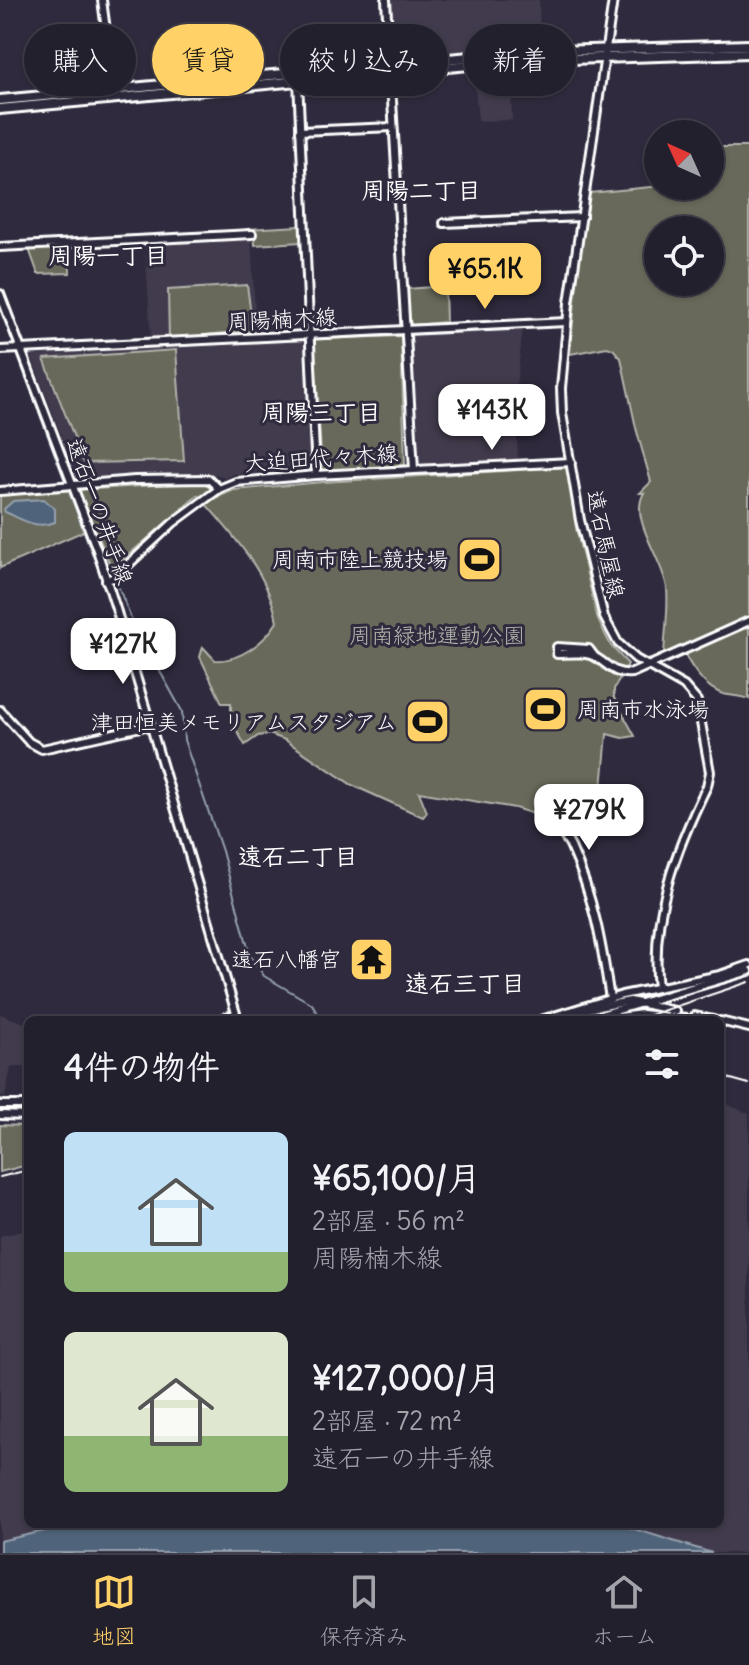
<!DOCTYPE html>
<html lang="ja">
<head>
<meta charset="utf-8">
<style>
	:root { --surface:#23202e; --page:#2f2d3a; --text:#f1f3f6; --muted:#a3a3aa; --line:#403e4a; --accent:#ffd166 }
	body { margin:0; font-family:Delius,"Klee One",sans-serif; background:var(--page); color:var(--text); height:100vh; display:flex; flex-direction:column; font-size:30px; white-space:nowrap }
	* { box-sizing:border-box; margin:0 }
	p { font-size:26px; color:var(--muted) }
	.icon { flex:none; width:44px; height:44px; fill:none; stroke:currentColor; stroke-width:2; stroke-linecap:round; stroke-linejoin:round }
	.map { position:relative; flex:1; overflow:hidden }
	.details { position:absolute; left:24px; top:1016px; width:700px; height:512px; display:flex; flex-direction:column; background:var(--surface); border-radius:12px; box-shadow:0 2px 6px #0004,0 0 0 2px var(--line) }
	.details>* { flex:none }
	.hud { position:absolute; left:24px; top:24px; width:702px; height:72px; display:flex; gap:16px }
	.needle { width:52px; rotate:315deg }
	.fabs { position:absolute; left:644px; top:120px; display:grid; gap:16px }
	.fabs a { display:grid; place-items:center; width:80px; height:80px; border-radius:50%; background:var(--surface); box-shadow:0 2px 6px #0004,0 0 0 2px var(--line); font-size:40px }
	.price { position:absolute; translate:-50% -68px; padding:0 18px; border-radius:16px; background:#fff; color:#222; font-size:26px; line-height:52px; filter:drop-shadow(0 2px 4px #0008) }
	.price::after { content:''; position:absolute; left:50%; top:48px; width:24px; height:18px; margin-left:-12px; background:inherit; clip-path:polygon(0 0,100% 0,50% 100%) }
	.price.selected { background:var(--accent); color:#111 }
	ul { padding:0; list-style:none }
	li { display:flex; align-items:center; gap:24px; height:200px; padding:0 40px }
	li span { display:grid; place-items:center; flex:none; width:224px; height:160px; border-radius:12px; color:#555 }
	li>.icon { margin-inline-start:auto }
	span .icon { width:96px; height:96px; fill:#fffc; stroke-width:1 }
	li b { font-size:34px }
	h2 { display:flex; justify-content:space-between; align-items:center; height:96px; padding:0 40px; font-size:34px }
	.tag { padding:0 28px; border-radius:36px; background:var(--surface); box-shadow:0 2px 6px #0004,0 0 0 2px var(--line); font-size:28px; line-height:72px }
	.tag.selected { background:var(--accent); color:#111 }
	.tabs { display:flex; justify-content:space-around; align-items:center; height:112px; border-top:2px solid var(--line); background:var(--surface); font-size:22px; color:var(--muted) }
	.tabs a { display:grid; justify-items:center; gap:4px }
	.tabs .selected { color:var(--accent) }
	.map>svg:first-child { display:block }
</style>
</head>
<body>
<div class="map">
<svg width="749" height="1553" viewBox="0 0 749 1553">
	<rect width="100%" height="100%" fill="#2f2a3d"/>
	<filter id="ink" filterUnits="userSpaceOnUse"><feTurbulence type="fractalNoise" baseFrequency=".0125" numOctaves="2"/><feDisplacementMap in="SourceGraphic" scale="16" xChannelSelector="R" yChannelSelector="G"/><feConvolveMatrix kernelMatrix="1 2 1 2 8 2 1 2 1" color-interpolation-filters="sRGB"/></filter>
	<g filter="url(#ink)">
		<g fill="#433a4e">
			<path d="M390,0H539L540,48L510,51L512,120L478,121L472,52L394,59Z"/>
			<path d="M251,235L256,333L151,340L145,242Z"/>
			<path d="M523,329L515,395L518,459L418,464L408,332Z"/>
			<path d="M308,339L311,469L234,474L225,478L215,474L78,480L31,355Z"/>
			<path d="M0,1014L27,1024L28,1067H11L5,1097L0,1096Z"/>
			<path d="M720,1101L749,1114V1553H712L619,1524H720Z"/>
			<path d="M28,1230V1524H78L0,1542V1236Z"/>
		</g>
		<g fill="#67695a" stroke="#b3b4ac" stroke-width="2" fill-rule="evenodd">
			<path d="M710,147H749V699C741,696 731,696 723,694C705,688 691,667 683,651L664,660C664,637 669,612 667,589C664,560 628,519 644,493H640L651,482L636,428L621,358L613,349L607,347L570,354L578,270L590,193L661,186H710ZM658,230H710V282H658Z"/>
			<path d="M300,226L301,242L255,245L254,232H247V229Z"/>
			<path d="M69,247L70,273L38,274L29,249Z"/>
			<path d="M247,285L253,330L169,339L168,290Z"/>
			<path d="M445,286L446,322L413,325L409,322L407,289Z"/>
			<path d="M401,336L405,465L322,471L314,339Z"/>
			<path d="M176,350L184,461L84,463L44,359Z"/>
			<path d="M567,467L576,528L598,620L611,646L628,664L614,689V698L635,736L623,738L607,734L601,799L579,794L570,842L546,818L515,808L419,792L427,812L423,817L352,785L285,740L269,734L258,736L245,745L231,720V703H222L200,657L203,647L215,660C239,662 265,642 277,622C269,572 230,532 198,495L112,569L79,490L204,482L218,497L234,490L323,482Z"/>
			<path d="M69,487L84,531L0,568V495Z"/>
			<path d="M0,1125L28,1126V1165L0,1172Z"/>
		</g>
		<g fill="#4f637a" stroke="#95a1af" stroke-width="2">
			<path d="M44,499L55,509V522C36,530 22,519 5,512L4,509L13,501Z"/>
			<path d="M75,1524H618L712,1553H0V1541Z"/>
		</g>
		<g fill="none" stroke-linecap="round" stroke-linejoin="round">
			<g stroke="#95a1af" stroke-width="2">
				<path d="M0,309L14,345"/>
				<path d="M16,351L101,577L105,579"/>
				<path d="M111,581L117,583L132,621L182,711L184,740L222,851L250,955L264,976L312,1004L322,1020"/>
			</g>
			<defs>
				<g id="tertiary">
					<path d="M102,0L108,45"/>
					<path d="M386,0L414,470"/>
					<path d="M613,0L569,303L561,388L562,413L580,520L604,617L618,643L636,659L684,686L697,701L710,772L707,786C676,849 650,916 658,988"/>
					<path d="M298,80L316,475"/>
					<path d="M300,131L393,127"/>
					<path d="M444,223L582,217"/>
					<path d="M0,247L252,234"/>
					<path d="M0,294L97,550L117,612L238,1020"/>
					<path d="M0,350L567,322"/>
					<path d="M0,491L135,480L209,479L219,489"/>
					<path d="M106,581L116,576L173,523L219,489L236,482L316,475L571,462"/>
					<path d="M595,657L589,649L557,647V654C569,654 585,651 597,658C610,666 614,675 632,673L749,621"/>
					<path d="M0,710L29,742L42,749L150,725"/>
					<path d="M538,803C546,827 563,829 571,847C594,897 602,946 610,999"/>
					<path d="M217,1020L236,1014"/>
				</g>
				<g id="secondary">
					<path d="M572,1012L630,1001L675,1011"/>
					<path d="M695,1016L714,1020"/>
					<path d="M541,1020L622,995L720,975L749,965"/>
					<path d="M584,1020L749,971"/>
					<path d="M597,1020L642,1014L696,1020"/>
					<path d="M720,1021L749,1028"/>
					<path d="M0,1105H28"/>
					<path d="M0,1115L28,1116"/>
				</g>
				<g id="trunk">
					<path d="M0,100L525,52L749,45"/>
					<path d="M0,109L512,61L749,53"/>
				</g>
			</defs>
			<use href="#tertiary" stroke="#fff" stroke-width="12"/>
			<use href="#secondary" stroke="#fff" stroke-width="12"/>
			<use href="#trunk" stroke="#fff" stroke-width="14"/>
			<use href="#tertiary" stroke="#2f2a3d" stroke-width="6"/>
			<use href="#secondary" stroke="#2f2a3d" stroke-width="6"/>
			<use href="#trunk" stroke="#2f2a3d" stroke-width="8"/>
			<g stroke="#fff" stroke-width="2">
				<path d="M635,1020L749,982"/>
				<path d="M720,1076L749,1084"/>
				<path d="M0,1177L28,1170"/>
			</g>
		</g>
	</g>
	<defs>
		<symbol id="stadium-square" viewBox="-11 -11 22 22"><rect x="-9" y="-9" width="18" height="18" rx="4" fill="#ffd166" stroke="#2f2a3d"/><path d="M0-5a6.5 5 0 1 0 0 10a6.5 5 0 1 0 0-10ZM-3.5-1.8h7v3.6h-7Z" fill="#111"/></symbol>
		<symbol id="temple-square" viewBox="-11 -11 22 22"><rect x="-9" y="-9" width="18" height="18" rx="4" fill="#ffd166" stroke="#2f2a3d"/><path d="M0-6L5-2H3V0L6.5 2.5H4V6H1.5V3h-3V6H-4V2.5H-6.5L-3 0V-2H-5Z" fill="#111"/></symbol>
	</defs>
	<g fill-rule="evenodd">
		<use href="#stadium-square" x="454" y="534" width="51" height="51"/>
		<use href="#stadium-square" x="520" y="684" width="51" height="51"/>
		<use href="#stadium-square" x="402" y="696" width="51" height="51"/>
		<use href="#temple-square" x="346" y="934" width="51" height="51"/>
	</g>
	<g text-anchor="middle" stroke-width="6" stroke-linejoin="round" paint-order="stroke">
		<g font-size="22" fill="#fff" stroke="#2f2a3d">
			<text transform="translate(282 319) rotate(-3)" y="8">周陽楠木線</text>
			<text transform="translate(321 458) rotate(-4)" y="8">大迫田代々木線</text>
			<text transform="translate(100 511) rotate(70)" y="8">遠石一の井手線</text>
			<text transform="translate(606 544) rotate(78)" y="8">遠石馬屋線</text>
		</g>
		<g font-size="22" fill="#fff" stroke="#2f2a3d" text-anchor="end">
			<text x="448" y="567">周南市陸上競技場</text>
			<text x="577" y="717" text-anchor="start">周南市水泳場</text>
			<text x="397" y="730">津田恒美メモリアムスタジアム</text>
			<text x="341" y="967">遠石八幡宮</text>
		</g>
		<g font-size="22" fill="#b3b4ac" stroke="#2f2a3d">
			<text x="437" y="643">周南緑地運動公園</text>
		</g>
		<g font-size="24" font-weight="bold" fill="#fff" stroke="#2f2a3d">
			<text x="421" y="199">周陽二丁目</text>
			<text x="108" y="264">周陽一丁目</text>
			<text x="321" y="421">周陽三丁目</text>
			<text x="298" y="865">遠石二丁目</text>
			<text x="465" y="992">遠石三丁目</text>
		</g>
	</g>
</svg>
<div class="fabs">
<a><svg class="needle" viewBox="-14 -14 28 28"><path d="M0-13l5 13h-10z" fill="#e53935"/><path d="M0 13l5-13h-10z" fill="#a3a3aa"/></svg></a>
<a><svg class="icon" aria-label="locate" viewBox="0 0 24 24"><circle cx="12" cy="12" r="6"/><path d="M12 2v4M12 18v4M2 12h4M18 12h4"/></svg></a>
</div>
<b class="price selected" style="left:485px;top:311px">¥65.1K</b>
<b class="price" style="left:492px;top:452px">¥143K</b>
<b class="price" style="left:123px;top:686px">¥127K</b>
<b class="price" style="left:589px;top:852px">¥279K</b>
<div class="hud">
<a class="tag">購入</a>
<a class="tag selected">賃貸</a>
<a class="tag">絞り込み</a>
<a class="tag">新着</a>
</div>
<section class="details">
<h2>4件の物件<svg class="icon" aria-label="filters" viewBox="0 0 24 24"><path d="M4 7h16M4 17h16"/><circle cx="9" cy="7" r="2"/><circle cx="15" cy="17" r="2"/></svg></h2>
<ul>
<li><span style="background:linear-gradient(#bfe0f5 75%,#8fb573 0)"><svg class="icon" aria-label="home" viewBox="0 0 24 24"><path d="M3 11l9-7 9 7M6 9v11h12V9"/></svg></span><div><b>¥65,100/月</b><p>2部屋 · 56 m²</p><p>周陽楠木線</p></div></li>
<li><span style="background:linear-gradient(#dfe7d0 65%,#8fb573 0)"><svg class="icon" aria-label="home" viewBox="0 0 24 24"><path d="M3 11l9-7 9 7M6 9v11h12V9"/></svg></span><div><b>¥127,000/月</b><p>2部屋 · 72 m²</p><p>遠石一の井手線</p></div></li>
</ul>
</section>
</div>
<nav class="tabs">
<a class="selected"><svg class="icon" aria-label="map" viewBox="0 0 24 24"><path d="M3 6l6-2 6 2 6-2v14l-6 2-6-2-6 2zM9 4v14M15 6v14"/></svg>地図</a>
<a><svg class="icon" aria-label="saved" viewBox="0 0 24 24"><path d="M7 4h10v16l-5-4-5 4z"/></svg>保存済み</a>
<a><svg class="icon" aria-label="home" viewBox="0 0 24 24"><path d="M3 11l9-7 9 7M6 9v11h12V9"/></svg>ホーム</a>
</nav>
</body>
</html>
